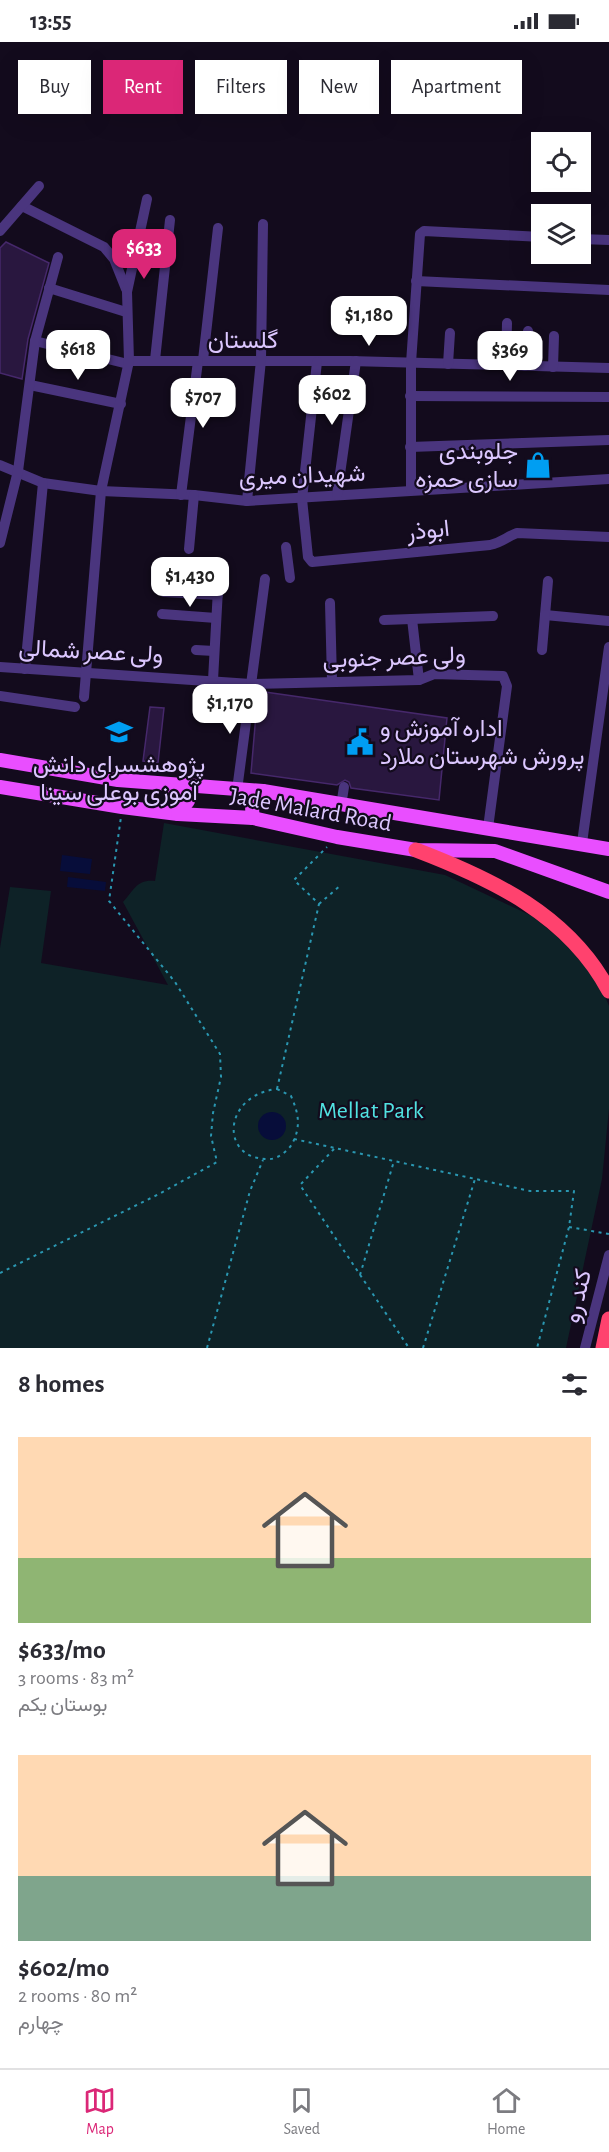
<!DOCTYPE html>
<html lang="en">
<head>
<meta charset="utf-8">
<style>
	:root { --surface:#fff; --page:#f2f2f3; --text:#2b2b33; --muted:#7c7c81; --line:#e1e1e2; --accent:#db2777 }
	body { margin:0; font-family:"Alegreya Sans",Vazirmatn,sans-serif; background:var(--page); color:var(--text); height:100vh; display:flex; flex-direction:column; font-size:22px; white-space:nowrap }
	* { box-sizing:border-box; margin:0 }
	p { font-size:20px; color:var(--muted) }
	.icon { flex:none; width:33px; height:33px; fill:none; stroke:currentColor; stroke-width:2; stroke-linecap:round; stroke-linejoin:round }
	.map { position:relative; height:1306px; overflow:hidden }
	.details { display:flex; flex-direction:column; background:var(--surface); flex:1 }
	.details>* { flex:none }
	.hud { position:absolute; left:18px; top:18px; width:573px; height:54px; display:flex; gap:12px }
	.tools { position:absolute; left:531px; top:90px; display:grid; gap:12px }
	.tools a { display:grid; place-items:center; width:60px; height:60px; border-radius:0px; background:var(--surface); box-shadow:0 6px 24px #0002; font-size:30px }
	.price { position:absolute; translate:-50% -51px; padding:0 14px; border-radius:12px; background:#fff; color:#222; font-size:20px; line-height:39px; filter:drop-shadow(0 2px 3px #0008) }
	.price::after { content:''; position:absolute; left:50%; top:36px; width:18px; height:14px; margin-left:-9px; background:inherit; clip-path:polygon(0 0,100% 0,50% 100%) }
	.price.current { background:var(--accent); color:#fff }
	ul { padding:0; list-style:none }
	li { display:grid; align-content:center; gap:12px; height:318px; padding:0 18px }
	li span { display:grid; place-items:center; height:186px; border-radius:0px; color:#555 }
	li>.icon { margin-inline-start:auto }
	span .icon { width:108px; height:108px; fill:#fffc; stroke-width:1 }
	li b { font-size:26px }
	h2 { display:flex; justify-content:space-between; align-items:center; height:72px; padding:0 18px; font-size:26px }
	.tag { padding:0 21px; border-radius:0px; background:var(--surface); box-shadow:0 6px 24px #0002; font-size:21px; line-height:54px }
	.tag.current { background:var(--accent); color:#fff }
	.status { display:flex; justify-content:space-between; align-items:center; height:42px; padding:0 30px; background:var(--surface); direction:ltr }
	.status svg { height:16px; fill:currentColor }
	.dock { display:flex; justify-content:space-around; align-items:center; height:84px; border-top:2px solid var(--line); background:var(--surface); font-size:16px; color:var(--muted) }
	.dock a { display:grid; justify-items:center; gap:3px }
	.dock .current { color:var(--accent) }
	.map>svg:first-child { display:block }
</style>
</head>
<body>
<div class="status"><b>13:55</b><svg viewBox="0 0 49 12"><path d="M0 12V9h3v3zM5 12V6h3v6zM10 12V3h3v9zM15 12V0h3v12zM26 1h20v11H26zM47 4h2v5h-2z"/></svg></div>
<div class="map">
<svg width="609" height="1306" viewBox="0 0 609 1306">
	<rect width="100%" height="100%" fill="#130b1d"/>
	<path fill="#0e2227" d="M164,781L445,833L532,874L580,913L600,942L609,964V1067L602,1137L566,1306H0V906L10,845L51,849L41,921L168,943L123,860C134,848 137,837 155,839Z"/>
	<g fill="#070d3a">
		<path d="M62,813L92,817L90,832L60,829Z"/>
		<path d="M68,835L106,840L105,849L67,845Z"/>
		<circle cx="272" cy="1084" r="14"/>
	</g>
	<g fill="#29173f" stroke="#46286b" stroke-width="1.5">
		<path d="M6,200L49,221L28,297L22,337L0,331V206Z"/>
		<path d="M258,649L447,676L439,758L351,746L349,740L345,738L337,743L251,731Z"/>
		<path d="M150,665L164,666L158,721L143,719Z"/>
	</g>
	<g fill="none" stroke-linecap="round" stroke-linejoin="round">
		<g stroke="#2a97b1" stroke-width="2" stroke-dasharray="3 4.5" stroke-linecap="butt">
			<path d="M319,862L341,843"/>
			<path d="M277,1047L319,862L294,838L327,805"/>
			<path d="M277,1047L291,1054C299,1072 301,1085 292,1102C288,1109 277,1117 270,1117C219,1119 222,1053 277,1047Z"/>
			<path d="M294,1097L530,1149H574L569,1185L537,1306"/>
			<path d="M334,1107L300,1143L409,1306"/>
			<path d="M569,1185L609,1192"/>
			<path d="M0,1231L159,1152L217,1120L211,1094L213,1071L221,1035L220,1012L175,940L109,859L121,775"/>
			<path d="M360,1233L394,1119"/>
			<path d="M207,1306L250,1149L263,1118"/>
			<path d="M423,1306L475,1137"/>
		</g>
		<g stroke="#4a357e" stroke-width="10">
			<path d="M22,164L104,205L114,217L126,247"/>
			<path d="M0,189L39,144"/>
			<path d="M580,197L609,198"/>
			<path d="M416,239L609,248"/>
			<path d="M49,246L126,270"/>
			<path d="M35,299L128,322"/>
			<path d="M155,318L170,178"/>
			<path d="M203,318L218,186"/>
			<path d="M129,319H350L609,326"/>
			<path d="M317,320L302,457L308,515L312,520L490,503C503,500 506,495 517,491L609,495"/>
			<path d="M448,322L450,291"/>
			<path d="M506,324L507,281"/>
			<path d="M525,324L528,289"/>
			<path d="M553,325L554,294"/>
			<path d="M30,343L121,362"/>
			<path d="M410,354L609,355"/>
			<path d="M410,405L609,398"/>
			<path d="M0,423L43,441L101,449L194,453L247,459L609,437"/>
			<path d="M411,448V321L420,192L424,189L542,195"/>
			<path d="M181,453L198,319"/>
			<path d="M337,453L356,319"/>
			<path d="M247,459L261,318L263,182"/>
			<path d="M0,501L18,429L35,299L58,215"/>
			<path d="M286,505L290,536"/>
			<path d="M189,507L194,453"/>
			<path d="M548,539L545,573L609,579"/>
			<path d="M164,550L218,553"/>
			<path d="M330,561L332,638"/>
			<path d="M162,572L216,576"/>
			<path d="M412,577L419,638"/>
			<path d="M384,578L493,574"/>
			<path d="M196,608L214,609"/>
			<path d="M542,608L545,573"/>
			<path d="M0,625L251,642L419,638L434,632L503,634L507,644L488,786"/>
			<path d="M25,627L43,441"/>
			<path d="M213,638L219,529"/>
			<path d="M0,654L75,665"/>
			<path d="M84,655L101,449L129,319L127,250L147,157"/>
			<path d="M237,748L265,537"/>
			<path d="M341,764L344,745"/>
			<path d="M582,801L609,605"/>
			<path d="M585,1306L609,1213"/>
		</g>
		<g stroke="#e94eff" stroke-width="14">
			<path d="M0,718L118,738L263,749L609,807"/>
			<path d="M0,745L122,765L178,772L253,776L337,795L416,808L495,809L609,850"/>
			<path d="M171,748L183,750L188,759L178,772"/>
			<path d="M253,776C251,763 251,757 263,749"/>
		</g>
		<g stroke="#ff426e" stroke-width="15">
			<path d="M416,808C492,837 569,873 609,949"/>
			<path d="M603,1306L609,1277"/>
		</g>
	</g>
	<defs>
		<symbol id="shop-bare" viewBox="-9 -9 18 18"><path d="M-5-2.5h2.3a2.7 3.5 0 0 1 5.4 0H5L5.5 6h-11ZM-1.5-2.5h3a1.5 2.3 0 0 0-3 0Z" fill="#009ef2" stroke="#130b1d" stroke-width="2.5" paint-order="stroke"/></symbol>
		<symbol id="school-bare" viewBox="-9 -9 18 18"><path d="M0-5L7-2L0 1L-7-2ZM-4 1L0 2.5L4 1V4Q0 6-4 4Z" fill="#009ef2" stroke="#130b1d" stroke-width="2.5" paint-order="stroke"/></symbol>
		<symbol id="civic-bare" viewBox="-9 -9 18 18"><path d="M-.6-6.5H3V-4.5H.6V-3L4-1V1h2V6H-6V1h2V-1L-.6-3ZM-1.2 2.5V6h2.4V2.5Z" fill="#009ef2" stroke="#130b1d" stroke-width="2.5" paint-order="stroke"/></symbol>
	</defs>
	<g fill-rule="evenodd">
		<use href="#shop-bare" x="519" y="404" width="38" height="38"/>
		<use href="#school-bare" x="100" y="671" width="38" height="38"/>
		<use href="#civic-bare" x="341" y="681" width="38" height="38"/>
	</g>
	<g text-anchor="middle" stroke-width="4.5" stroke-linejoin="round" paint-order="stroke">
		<g font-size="24" fill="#dcc7ff" stroke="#130b1d">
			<text x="243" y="306">گلستان</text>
			<text transform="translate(302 433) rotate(-2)" y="8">شهیدان میری</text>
			<text transform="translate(428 488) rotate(-6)" y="8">ابوذر</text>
			<text transform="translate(91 609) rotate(3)" y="8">ولی عصر شمالی</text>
			<text transform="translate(394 615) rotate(-2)" y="8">ولی عصر جنوبی</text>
			<text transform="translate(311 767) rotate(10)" y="8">Jade Malard Road</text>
			<text transform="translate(577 1254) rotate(-76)" y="8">کند رو</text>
		</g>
		<g font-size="24" fill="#dcc7ff" stroke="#130b1d" text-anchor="end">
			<text x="518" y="417">جلوبندی<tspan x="518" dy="28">سازی حمزه</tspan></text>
			<text x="380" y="694" text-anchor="start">اداره آموزش و<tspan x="380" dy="28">پرورش شهرستان ملارد</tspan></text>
			<text x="119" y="730" text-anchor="middle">پژوهشسرای دانش<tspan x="119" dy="28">آموزی بوعلی سینا</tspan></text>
		</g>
		<g font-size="24" fill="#51e1e1" stroke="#130b1d">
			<text x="371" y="1076">Mellat Park</text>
		</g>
	</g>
</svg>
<div class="tools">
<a><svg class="icon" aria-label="locate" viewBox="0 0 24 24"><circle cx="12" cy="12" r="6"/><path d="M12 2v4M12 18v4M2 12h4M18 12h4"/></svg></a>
<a><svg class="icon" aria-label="layers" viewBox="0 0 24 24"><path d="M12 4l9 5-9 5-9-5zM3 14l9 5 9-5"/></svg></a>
</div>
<b class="price current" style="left:144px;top:238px">$633</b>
<b class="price" style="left:369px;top:305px">$1,180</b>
<b class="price" style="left:78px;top:339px">$618</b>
<b class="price" style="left:510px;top:340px">$369</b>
<b class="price" style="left:332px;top:384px">$602</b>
<b class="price" style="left:203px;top:387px">$707</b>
<b class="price" style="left:190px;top:566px">$1,430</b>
<b class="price" style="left:230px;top:693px">$1,170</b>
<div class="hud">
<a class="tag">Buy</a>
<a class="tag current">Rent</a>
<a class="tag">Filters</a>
<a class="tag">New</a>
<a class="tag">Apartment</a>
</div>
</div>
<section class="details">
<h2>8 homes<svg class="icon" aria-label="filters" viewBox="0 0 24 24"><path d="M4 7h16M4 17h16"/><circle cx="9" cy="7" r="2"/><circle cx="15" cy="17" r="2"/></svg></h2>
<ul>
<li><span style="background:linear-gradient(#ffd9b3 65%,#8fb573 0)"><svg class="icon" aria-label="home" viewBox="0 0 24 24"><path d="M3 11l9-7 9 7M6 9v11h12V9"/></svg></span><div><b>$633/mo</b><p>3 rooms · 83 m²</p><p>بوستان یکم</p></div></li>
<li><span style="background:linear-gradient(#ffd9b3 65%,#7fa58c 0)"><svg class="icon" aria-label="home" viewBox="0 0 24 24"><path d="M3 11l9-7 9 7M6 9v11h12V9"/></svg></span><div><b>$602/mo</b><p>2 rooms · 80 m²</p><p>چهارم</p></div></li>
</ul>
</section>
<nav class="dock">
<a class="current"><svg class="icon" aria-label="map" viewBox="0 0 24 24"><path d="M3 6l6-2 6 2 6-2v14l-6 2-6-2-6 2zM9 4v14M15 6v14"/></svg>Map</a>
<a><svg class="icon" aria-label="saved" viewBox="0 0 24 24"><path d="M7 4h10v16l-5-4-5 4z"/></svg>Saved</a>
<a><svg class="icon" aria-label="home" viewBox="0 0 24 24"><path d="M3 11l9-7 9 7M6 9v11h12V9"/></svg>Home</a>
</nav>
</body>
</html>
